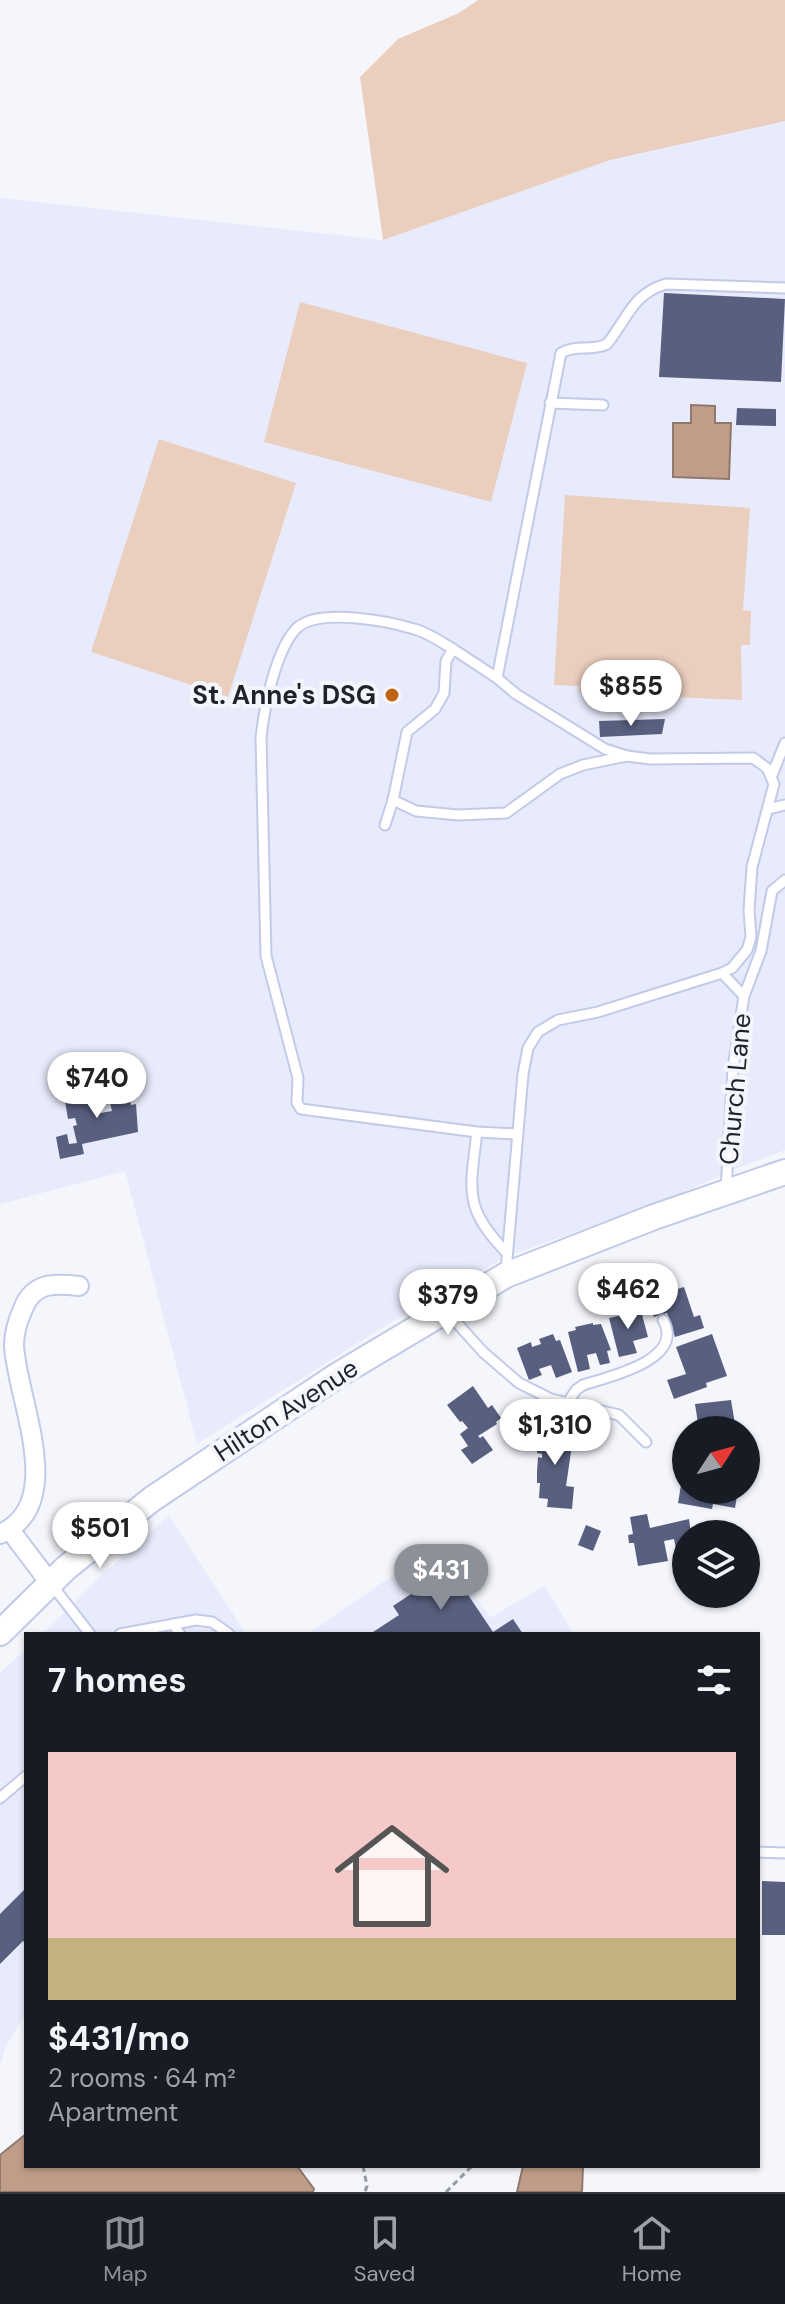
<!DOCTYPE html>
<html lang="en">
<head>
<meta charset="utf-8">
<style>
	:root { --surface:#171b24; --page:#242831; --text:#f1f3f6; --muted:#9ea1a6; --line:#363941; --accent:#8c9099 }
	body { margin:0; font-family:"DM Sans",sans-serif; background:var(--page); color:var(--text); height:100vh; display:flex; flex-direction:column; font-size:30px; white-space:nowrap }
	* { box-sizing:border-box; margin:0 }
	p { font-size:26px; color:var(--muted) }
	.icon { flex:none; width:44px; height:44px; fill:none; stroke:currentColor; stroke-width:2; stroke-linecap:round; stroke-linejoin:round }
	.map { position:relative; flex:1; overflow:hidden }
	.side { position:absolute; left:24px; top:1632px; width:736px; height:536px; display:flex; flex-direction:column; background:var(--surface); border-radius:0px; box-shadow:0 2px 6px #0004 }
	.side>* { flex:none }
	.needle { width:52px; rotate:54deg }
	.tools { position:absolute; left:672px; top:1416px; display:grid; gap:16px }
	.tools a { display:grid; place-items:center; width:88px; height:88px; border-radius:50%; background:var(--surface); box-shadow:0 2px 6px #0004; font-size:40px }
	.price { position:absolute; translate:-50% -68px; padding:0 18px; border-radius:28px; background:#fff; color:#222; font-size:26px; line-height:52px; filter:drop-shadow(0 2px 4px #0008) }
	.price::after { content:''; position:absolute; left:50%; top:48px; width:24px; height:18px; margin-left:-12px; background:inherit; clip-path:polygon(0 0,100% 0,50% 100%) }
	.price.selected { background:var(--accent); color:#fff }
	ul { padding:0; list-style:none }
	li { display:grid; align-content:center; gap:16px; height:424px; padding:0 24px }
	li+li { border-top:2px solid var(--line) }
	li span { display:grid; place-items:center; height:248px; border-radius:0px; color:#555 }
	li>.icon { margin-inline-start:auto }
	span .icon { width:144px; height:144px; fill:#fffc; stroke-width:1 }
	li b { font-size:34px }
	h2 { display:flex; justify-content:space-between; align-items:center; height:96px; padding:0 24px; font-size:34px }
	.tab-bar { display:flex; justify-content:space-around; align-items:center; height:112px; border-top:2px solid var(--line); background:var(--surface); font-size:22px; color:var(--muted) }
	.tab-bar a { display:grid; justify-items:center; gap:4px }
	.tab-bar .selected { color:var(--accent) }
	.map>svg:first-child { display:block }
</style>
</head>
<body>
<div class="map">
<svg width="785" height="2192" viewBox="0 0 785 2192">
	<rect width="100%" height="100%" fill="#f4f6fc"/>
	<g fill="#e8ebfb">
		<path d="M785,121V1150L730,1171L671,1198L508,1256L417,1306L197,1444L125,1171L0,1204V198L383,240L610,160Z"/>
		<path d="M169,1516L246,1634H43L102,1575Z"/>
		<path d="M438,1544L490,1618L544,1586L574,1634H308Z"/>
		<path d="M26,1649V2013L5,2048L0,2066V1673Z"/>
	</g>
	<g fill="#eacebe">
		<path d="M478,0H785V121L610,160L383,240L360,77L398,39L459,13Z"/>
		<path d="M300,302L527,363L491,502L264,442Z"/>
		<path d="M159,439L296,483L228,697L91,652Z"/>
		<path d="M565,495L750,508L743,610L751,611L750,645H741L742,700L670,697V692L652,691L651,695L580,693L579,686L554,685Z"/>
	</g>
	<g fill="#c09d88" stroke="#90786c" stroke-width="2">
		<path d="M691,405L715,406V423H731L729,479L673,477V423H691Z"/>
		<path d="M26,2134V2166H297L314,2189L313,2192H0V2155Z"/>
		<path d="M523,2166H583L582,2192H517Z"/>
	</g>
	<g fill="#59607f">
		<path d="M664,293L785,299L781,382L659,377Z"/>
		<path d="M737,408L776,409V426L736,425Z"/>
		<path d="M665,719L662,734L600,737L599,721Z"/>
		<path d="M89,1085L95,1114L112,1111L108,1094L128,1090L131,1105L136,1104L138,1132L82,1144L84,1154L60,1159L56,1137L67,1134L69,1144L77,1143L73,1126L77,1125L75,1118L68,1119L65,1101L72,1100L69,1089Z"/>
		<path d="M684,1287L694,1317L700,1315L704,1328L675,1337L667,1313L654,1317L648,1298Z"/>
		<path d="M634,1308L635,1313L641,1311L648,1337L633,1341L637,1353L619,1357L609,1318L619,1316L618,1312Z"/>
		<path d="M593,1323V1325L601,1324L611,1350L607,1351L610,1363L600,1365L596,1353L587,1355L590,1369L578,1372L568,1332L576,1330L575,1327Z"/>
		<path d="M553,1334L556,1341L560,1340L572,1372L556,1378L551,1365L539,1369L542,1375L529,1380L517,1348L531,1342L532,1347L541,1344L539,1339Z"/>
		<path d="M712,1334L727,1376L706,1383L707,1387L674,1399L667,1380L686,1374L676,1347Z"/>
		<path d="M473,1386L488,1408L492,1405L501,1418L496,1422L497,1424L478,1436L480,1438L483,1436L493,1450L472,1464L461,1450L468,1446L460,1434L468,1428L462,1421L460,1422L447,1405Z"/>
		<path d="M731,1400L736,1430H699L695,1404Z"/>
		<path d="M540,1428L574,1431L566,1486L574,1487L572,1509L547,1507L548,1499L539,1498L540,1483H537V1472L538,1457L542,1458V1454L537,1453Z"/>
		<path d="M681,1485L686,1486V1490H738L735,1508L713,1504L712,1509L678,1503Z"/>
		<path d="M647,1514L650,1528L689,1519L691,1534H686V1557L678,1558L674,1539L664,1541L668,1561L638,1566L634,1543H629L628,1535L633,1534L630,1517Z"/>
		<path d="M586,1525L601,1531L593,1551L578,1545Z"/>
		<path d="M450,1568L493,1632L513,1619L523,1634H370L399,1615L393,1606Z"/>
		<path d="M762,1881L785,1882V1935H762Z"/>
		<path d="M26,1888V1944L23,1941L0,1964V1914Z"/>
	</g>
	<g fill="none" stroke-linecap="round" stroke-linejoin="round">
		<defs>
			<g id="service">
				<path d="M550,403L603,405"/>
				<path d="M453,649C441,642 427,632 414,629C388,621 320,608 298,627C276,647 264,709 261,738L266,956L298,1078L297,1103L301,1109L477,1132L516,1134"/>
				<path d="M497,678L561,353C576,344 592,352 607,344C628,318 632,294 666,284L785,288"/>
				<path d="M772,775L785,743"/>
				<path d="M393,800L416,811L458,815L506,813L560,774L583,765L627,756"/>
				<path d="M768,809L785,805"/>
				<path d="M385,825L393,800L407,732L435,709L444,693L446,661L453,649L497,678L516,694L605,749L627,756L650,759L753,758L767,768L774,784L752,867L749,910L751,937L747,950L732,968L722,973L744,996"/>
				<path d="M477,1132C470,1191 463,1208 507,1253"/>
				<path d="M726,1190L733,1068L744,996L761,951L772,891L785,880"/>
				<path d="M506,1271L523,1074L528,1048L538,1032L558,1020L598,1012L722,973"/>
				<path d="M448,1313L483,1352L519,1383L551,1399L619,1415L646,1442"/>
				<path d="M568,1402L576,1390L583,1385C608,1377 686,1360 663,1320"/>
				<path d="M52,1585L90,1634"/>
				<path d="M173,1624L180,1634"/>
				<path d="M120,1634L196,1620L212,1622L229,1634"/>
				<path d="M0,1798L26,1776"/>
				<path d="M758,1852L785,1853"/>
			</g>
			<g id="minor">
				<path d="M10,1530L50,1583"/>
				<path d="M0,1534C69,1504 16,1398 14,1345C14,1333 18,1320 23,1309C33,1282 55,1283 79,1286"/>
			</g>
			<path id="tertiary" d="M0,1633L66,1568L152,1499L338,1375L506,1275L654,1217L785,1172"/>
		</defs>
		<use href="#service" stroke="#c3cae8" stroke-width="13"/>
		<use href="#minor" stroke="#c3cae8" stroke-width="22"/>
		<use href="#tertiary" stroke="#c3cae8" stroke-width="28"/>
		<g stroke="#989aa2" stroke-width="3" stroke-dasharray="6 4" stroke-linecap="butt">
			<path d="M363,2166L367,2186L365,2192"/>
			<path d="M446,2192L472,2166"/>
		</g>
		<use href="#service" stroke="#fff" stroke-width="9"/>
		<use href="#minor" stroke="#fff" stroke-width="18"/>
		<use href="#tertiary" stroke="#fff" stroke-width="24"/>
	</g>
	<circle fill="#c06215" stroke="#f4f6fc" stroke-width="3" cx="392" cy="695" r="8"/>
	<g text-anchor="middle" stroke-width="8" stroke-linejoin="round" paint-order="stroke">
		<g font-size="26" font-weight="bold" fill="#1f212c" stroke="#f4f6fc" text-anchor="end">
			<text x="376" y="704">St. Anne's DSG</text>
		</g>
		<g font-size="26" fill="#1f212c" stroke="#f4f6fc">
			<text transform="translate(735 1089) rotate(-85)" y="9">Church Lane</text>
			<text transform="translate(286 1410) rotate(-33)" y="9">Hilton Avenue</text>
		</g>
	</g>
</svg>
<div class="tools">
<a><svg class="needle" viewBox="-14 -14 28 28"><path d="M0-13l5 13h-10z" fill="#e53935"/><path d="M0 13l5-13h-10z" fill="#9ea1a6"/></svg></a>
<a><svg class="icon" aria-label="layers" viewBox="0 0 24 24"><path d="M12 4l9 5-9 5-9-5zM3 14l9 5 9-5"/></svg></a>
</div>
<b class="price" style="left:631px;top:728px">$855</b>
<b class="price" style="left:97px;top:1120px">$740</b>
<b class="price" style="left:628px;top:1331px">$462</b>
<b class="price" style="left:448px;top:1337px">$379</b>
<b class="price" style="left:555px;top:1467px">$1,310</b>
<b class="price" style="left:100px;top:1570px">$501</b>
<b class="price selected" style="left:441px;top:1612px">$431</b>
<section class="side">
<h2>7 homes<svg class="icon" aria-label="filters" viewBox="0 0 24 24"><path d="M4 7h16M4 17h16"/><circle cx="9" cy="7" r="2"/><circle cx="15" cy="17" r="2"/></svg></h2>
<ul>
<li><span style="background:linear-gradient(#f6c9c9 75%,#c2b280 0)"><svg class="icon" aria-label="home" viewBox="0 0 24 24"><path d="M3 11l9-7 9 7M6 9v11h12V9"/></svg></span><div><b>$431/mo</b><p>2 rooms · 64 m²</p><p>Apartment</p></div></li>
</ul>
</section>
</div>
<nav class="tab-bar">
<a class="selected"><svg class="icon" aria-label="map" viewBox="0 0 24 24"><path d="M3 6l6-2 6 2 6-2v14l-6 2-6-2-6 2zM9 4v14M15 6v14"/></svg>Map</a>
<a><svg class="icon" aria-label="saved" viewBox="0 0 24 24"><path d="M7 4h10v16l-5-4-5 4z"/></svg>Saved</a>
<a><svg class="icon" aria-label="home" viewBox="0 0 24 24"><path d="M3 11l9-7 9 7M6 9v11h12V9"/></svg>Home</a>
</nav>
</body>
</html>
